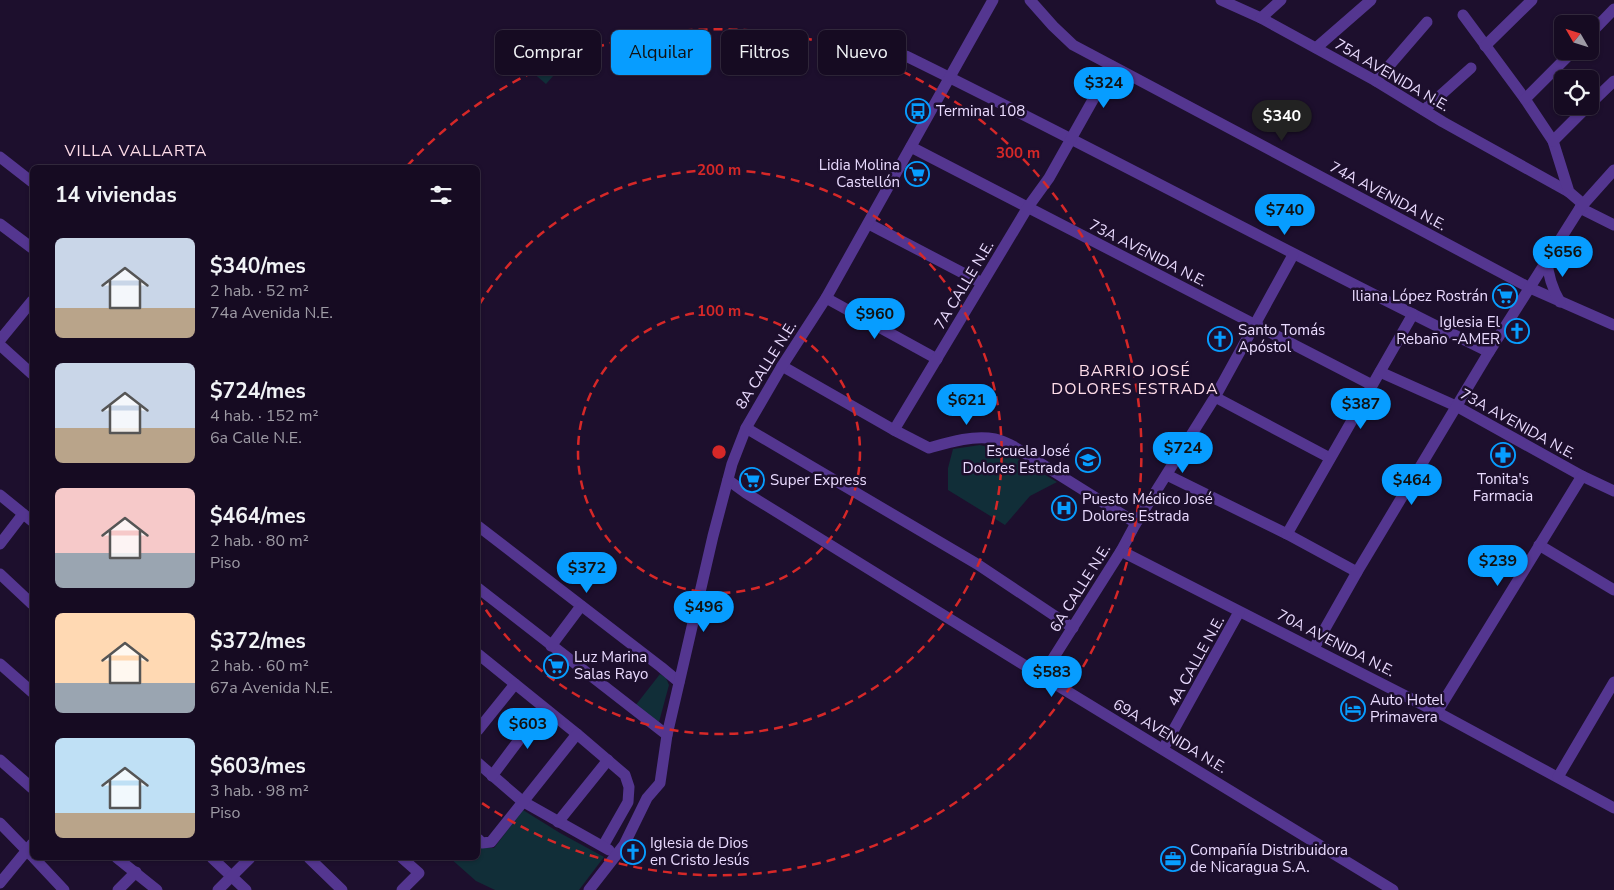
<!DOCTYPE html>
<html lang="es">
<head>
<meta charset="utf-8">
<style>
	:root { --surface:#160b22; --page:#1f142a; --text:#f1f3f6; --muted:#9e9ba5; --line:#352b40; --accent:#079dff }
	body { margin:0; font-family:"Nunito Sans",sans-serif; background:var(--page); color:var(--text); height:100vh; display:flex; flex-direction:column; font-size:19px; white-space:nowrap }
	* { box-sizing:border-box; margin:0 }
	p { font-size:16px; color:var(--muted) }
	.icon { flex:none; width:28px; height:28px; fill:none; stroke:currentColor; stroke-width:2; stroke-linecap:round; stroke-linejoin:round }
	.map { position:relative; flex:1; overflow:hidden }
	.details { position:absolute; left:30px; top:165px; width:450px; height:695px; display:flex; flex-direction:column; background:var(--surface); border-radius:8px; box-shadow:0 1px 4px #0004,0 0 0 1px var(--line) }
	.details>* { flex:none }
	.banner { position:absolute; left:495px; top:30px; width:475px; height:45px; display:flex; gap:10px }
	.needle { width:32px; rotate:309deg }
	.buttons { position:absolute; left:1554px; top:15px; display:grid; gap:10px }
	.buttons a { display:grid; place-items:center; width:45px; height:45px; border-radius:8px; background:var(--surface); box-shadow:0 1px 4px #0004,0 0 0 1px var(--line); font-size:25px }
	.price { position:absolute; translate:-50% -42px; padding:0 11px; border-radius:18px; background:var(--accent); color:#111; font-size:16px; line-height:32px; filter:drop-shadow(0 1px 2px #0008) }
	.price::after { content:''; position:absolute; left:50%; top:30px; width:15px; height:11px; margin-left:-8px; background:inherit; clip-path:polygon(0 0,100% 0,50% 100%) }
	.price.current { background:#222; color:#fff }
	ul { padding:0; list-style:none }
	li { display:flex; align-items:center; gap:15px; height:125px; padding:0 25px }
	li span { display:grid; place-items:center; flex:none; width:140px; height:100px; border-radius:8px; color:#555 }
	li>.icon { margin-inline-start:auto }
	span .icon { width:60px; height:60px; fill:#fffc; stroke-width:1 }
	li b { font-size:21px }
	h2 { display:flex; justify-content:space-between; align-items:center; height:60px; padding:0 25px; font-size:21px }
	.tag { padding:0 18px; border-radius:8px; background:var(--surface); box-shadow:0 1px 4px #0004,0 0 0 1px var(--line); font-size:18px; line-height:45px }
	.tag.current { background:var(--accent); color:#111 }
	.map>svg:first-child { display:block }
</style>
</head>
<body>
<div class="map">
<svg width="1614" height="890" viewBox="0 0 1614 890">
	<rect width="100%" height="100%" fill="#1d0f2d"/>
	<g fill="#112e38">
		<path d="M531,41L561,67L546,84L516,58Z"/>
		<path d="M980,445L1007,452L1057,482L1030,496L1005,525L948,490V468L953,449Z"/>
		<path d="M660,674L666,678L669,685L659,722H654L635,706Z"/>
		<path d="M523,810L560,833L604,857L579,890H495L476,881L450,858H478V848H494Z"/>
	</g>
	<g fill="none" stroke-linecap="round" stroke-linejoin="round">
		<g stroke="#543690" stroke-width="11">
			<path d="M1030,0L1053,26L1073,45L1530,288L1614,325"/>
			<path d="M1221,0L1261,18L1376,81L1443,122L1569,192"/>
			<path d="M1463,15L1525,99L1553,141L1569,192L1583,204"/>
			<path d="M1261,18L1281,0"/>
			<path d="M1590,34L1614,9"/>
			<path d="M1485,46L1532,0"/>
			<path d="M1316,48L1371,0"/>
			<path d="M906,56C1102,152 1293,256 1489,352"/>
			<path d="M1376,81L1427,22"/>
			<path d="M1525,99L1573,51"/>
			<path d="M1590,104L1614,81"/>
			<path d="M1424,110L1471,68"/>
			<path d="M1553,141L1588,106"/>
			<path d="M911,147L1372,385"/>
			<path d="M0,157L32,182"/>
			<path d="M1580,208L1614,225"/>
			<path d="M0,224L32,248"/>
			<path d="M869,224L982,283"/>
			<path d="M1547,260C1548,276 1552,288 1560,302"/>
			<path d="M826,298L937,359"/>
			<path d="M0,340L32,301"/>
			<path d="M0,345L32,374"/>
			<path d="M782,366L894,430L929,448C950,442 973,435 995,439C1001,440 1008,444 1013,446L1136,523"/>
			<path d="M1380,372L1456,406L1582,476L1614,491"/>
			<path d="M1215,397L1330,458"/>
			<path d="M746,428L977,564L1073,628"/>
			<path d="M894,430L1028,207L1049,178L1112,66"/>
			<path d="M1167,475L1287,534L1357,572"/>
			<path d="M728,480L746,493L1042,676L1393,890"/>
			<path d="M0,495L32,521"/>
			<path d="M478,526L661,667L679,682"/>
			<path d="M1287,534L1413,314"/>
			<path d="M0,544L23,514"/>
			<path d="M1539,545L1614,590"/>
			<path d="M1121,551L1437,712L1614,808"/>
			<path d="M0,574L32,604"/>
			<path d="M478,588L667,735"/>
			<path d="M551,646L581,606"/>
			<path d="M1314,648L1357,572L1489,352L1580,208L1614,170"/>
			<path d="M478,654L577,734L625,775L629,787L628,802L603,846"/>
			<path d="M0,664L32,692"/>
			<path d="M1042,676L1121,551L1136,523L1215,397L1293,255"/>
			<path d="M1437,712L1582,476"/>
			<path d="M478,730L515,684"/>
			<path d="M1163,749L1239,612"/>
			<path d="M0,760L32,788"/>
			<path d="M478,763L522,801L609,850"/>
			<path d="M492,776L543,708"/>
			<path d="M1558,777L1614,682"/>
			<path d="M558,822L608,760"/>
			<path d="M0,823L32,856"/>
			<path d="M478,839L482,843L491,842L577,734"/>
			<path d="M34,858L64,890"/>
			<path d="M117,858L157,890"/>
			<path d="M212,858L246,890"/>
			<path d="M309,858L342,890"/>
			<path d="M402,858L419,873L402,890"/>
			<path d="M0,883L32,844"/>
			<path d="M118,890L136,872"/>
			<path d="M218,890L250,858"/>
			<path d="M589,890L624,845L647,798L660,783L667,735L713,536L732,464L746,428L782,366L826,298L993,0"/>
		</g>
	</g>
	<g fill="none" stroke="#d62828" stroke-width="2.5" stroke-dasharray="9 6">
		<circle cx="719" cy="452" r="141"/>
		<path d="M479 305A282 282 0 1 1 479 599"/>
		<path d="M407 166A423 423 0 1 1 479 801"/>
	</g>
	<defs>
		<symbol id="bus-ring" viewBox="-11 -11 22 22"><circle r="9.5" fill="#1d0f2d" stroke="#079dff" stroke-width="1.5"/><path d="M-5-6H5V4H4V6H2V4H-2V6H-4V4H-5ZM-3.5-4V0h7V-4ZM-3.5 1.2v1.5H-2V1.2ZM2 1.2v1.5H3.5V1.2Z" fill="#079dff"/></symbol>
		<symbol id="supermarket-ring" viewBox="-11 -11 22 22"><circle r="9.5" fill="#1d0f2d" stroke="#079dff" stroke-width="1.5"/><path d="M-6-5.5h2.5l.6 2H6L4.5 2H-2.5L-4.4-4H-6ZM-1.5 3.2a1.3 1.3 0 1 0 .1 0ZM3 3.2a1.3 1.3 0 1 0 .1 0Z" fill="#079dff"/></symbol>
		<symbol id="church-ring" viewBox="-11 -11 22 22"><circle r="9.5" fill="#1d0f2d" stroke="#079dff" stroke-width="1.5"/><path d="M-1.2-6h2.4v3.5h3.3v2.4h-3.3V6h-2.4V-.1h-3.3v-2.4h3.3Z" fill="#079dff"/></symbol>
		<symbol id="pharmacy-ring" viewBox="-11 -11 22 22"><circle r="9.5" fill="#1d0f2d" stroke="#079dff" stroke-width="1.5"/><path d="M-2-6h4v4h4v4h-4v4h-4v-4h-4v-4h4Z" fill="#079dff"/></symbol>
		<symbol id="school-ring" viewBox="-11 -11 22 22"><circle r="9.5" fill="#1d0f2d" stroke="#079dff" stroke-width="1.5"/><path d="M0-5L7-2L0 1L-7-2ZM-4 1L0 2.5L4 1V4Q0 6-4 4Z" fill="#079dff"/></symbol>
		<symbol id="hospital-ring" viewBox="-11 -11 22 22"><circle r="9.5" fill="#1d0f2d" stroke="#079dff" stroke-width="1.5"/><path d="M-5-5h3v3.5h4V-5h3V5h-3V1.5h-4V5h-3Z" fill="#079dff"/></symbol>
		<symbol id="hotel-ring" viewBox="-11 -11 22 22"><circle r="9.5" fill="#1d0f2d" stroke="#079dff" stroke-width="1.5"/><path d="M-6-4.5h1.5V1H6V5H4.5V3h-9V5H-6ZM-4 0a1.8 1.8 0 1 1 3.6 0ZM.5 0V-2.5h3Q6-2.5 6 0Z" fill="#079dff"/></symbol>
		<symbol id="office-ring" viewBox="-11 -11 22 22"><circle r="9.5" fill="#1d0f2d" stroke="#079dff" stroke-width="1.5"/><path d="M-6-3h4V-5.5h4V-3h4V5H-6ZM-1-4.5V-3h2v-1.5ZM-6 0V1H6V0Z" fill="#079dff"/></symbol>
	</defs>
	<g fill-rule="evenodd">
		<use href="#bus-ring" x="904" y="97" width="28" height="28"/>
		<use href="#supermarket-ring" x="903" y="160" width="28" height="28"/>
		<use href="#supermarket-ring" x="1491" y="282" width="28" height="28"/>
		<use href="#church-ring" x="1503" y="317" width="28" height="28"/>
		<use href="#church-ring" x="1206" y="325" width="28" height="28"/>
		<use href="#pharmacy-ring" x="1489" y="441" width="28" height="28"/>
		<use href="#school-ring" x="1074" y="446" width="28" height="28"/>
		<use href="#supermarket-ring" x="738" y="466" width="28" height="28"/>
		<use href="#hospital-ring" x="1050" y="494" width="28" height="28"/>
		<use href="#supermarket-ring" x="542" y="652" width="28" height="28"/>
		<use href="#hotel-ring" x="1339" y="695" width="28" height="28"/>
		<use href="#church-ring" x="619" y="838" width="28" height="28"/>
		<use href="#office-ring" x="1159" y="845" width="28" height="28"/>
	</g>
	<g text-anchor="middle" stroke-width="5" stroke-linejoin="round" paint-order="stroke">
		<g font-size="15" fill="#eadbff" stroke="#1d0f2d">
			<text transform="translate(1392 75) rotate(30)" y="5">75A AVENIDA N.E.</text>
			<text transform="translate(1388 196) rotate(28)" y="5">74A AVENIDA N.E.</text>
			<text transform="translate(1148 253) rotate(27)" y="5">73A AVENIDA N.E.</text>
			<text transform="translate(964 285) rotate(-59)" y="5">7A CALLE N.E.</text>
			<text transform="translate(766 365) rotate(-58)" y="5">8A CALLE N.E.</text>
			<text transform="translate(1518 424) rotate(29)" y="5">73A AVENIDA N.E.</text>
			<text transform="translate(1080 588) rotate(-58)" y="5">6A CALLE N.E.</text>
			<text transform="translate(1336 643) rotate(27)" y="5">70A AVENIDA N.E.</text>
			<text transform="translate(1196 661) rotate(-61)" y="5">4A CALLE N.E.</text>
			<text transform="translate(1170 736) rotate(31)" y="5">69A AVENIDA N.E.</text>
		</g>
		<g font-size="15" fill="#eadbff" stroke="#1d0f2d" text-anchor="start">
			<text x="936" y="116">Terminal 108</text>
			<text x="900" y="170" text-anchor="end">Lidia Molina<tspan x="900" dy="17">Castellón</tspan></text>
			<text x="1488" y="301" text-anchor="end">Iliana López Rostrán</text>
			<text x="1500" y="327" text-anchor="end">Iglesia El<tspan x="1500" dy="17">Rebaño -AMER</tspan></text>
			<text x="1238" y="335">Santo Tomás<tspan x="1238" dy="17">Apóstol</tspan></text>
			<text x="1070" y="456" text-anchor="end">Escuela José<tspan x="1070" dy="17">Dolores Estrada</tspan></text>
			<text x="1503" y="484" text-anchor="middle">Tonita's<tspan x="1503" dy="17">Farmacia</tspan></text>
			<text x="770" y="485">Super Express</text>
			<text x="1082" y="504">Puesto Médico José<tspan x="1082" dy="17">Dolores Estrada</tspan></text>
			<text x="574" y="662">Luz Marina<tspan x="574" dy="17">Salas Rayo</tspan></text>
			<text x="1370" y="705">Auto Hotel<tspan x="1370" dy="17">Primavera</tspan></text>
			<text x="650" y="848">Iglesia de Dios<tspan x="650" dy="17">en Cristo Jesús</tspan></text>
			<text x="1190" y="855">Compañía Distribuidora<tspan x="1190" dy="17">de Nicaragua S.A.</tspan></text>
		</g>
		<g font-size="16" letter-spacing="1" fill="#ffdde9" stroke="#1d0f2d">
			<text x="136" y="156">VILLA VALLARTA</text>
			<text x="1135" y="376">BARRIO JOSÉ<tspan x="1135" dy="18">DOLORES ESTRADA</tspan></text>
		</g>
	</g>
	<circle cx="719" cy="452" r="8" fill="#d62828" stroke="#1d0f2d" stroke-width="2.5"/>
	<g font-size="15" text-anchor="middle" font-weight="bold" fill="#d62828" stroke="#1d0f2d" stroke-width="5" stroke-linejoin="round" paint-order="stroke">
		<text x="1018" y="158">300 m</text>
		<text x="719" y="175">200 m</text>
		<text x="719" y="316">100 m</text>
	</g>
</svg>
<div class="buttons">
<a><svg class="needle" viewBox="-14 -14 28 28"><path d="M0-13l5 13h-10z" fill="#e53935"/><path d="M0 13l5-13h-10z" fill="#9e9ba5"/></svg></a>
<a><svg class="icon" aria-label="locate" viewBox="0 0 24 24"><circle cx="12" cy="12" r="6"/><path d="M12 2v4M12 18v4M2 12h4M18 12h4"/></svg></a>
</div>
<b class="price" style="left:1104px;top:109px">$324</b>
<b class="price current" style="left:1282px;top:142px">$340</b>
<b class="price" style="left:1285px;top:236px">$740</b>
<b class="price" style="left:1563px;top:278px">$656</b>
<b class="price" style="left:875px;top:340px">$960</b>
<b class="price" style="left:967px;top:426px">$621</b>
<b class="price" style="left:1361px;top:430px">$387</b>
<b class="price" style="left:1183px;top:474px">$724</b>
<b class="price" style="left:1412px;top:506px">$464</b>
<b class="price" style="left:1498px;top:587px">$239</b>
<b class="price" style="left:587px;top:594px">$372</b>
<b class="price" style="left:704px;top:633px">$496</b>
<b class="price" style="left:1052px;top:698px">$583</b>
<b class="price" style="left:528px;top:750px">$603</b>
<div class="banner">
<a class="tag">Comprar</a>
<a class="tag current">Alquilar</a>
<a class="tag">Filtros</a>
<a class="tag">Nuevo</a>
</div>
<section class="details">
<h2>14 viviendas<svg class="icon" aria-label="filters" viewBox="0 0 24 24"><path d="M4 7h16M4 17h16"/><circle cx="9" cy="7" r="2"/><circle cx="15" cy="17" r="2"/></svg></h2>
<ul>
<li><span style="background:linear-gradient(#c9d6e8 70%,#b9a48a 0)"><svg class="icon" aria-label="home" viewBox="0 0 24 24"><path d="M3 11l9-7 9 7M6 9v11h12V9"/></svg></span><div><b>$340/mes</b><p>2 hab. · 52 m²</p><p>74a Avenida N.E.</p></div></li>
<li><span style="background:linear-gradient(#c9d6e8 65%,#b9a48a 0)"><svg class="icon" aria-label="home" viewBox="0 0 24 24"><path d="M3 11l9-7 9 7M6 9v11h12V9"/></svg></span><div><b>$724/mes</b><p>4 hab. · 152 m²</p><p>6a Calle N.E.</p></div></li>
<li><span style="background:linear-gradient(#f6c9c9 65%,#9aa5b1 0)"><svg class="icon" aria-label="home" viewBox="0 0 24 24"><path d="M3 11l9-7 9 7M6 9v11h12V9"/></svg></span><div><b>$464/mes</b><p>2 hab. · 80 m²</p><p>Piso</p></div></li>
<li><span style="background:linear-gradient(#ffd9b3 70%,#9aa5b1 0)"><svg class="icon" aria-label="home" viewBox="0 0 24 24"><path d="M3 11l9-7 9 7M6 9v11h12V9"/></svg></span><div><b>$372/mes</b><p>2 hab. · 60 m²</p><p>67a Avenida N.E.</p></div></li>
<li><span style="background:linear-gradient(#bfe0f5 75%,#b9a48a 0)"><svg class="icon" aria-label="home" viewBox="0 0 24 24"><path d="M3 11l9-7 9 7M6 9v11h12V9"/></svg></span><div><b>$603/mes</b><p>3 hab. · 98 m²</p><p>Piso</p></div></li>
</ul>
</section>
</div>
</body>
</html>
